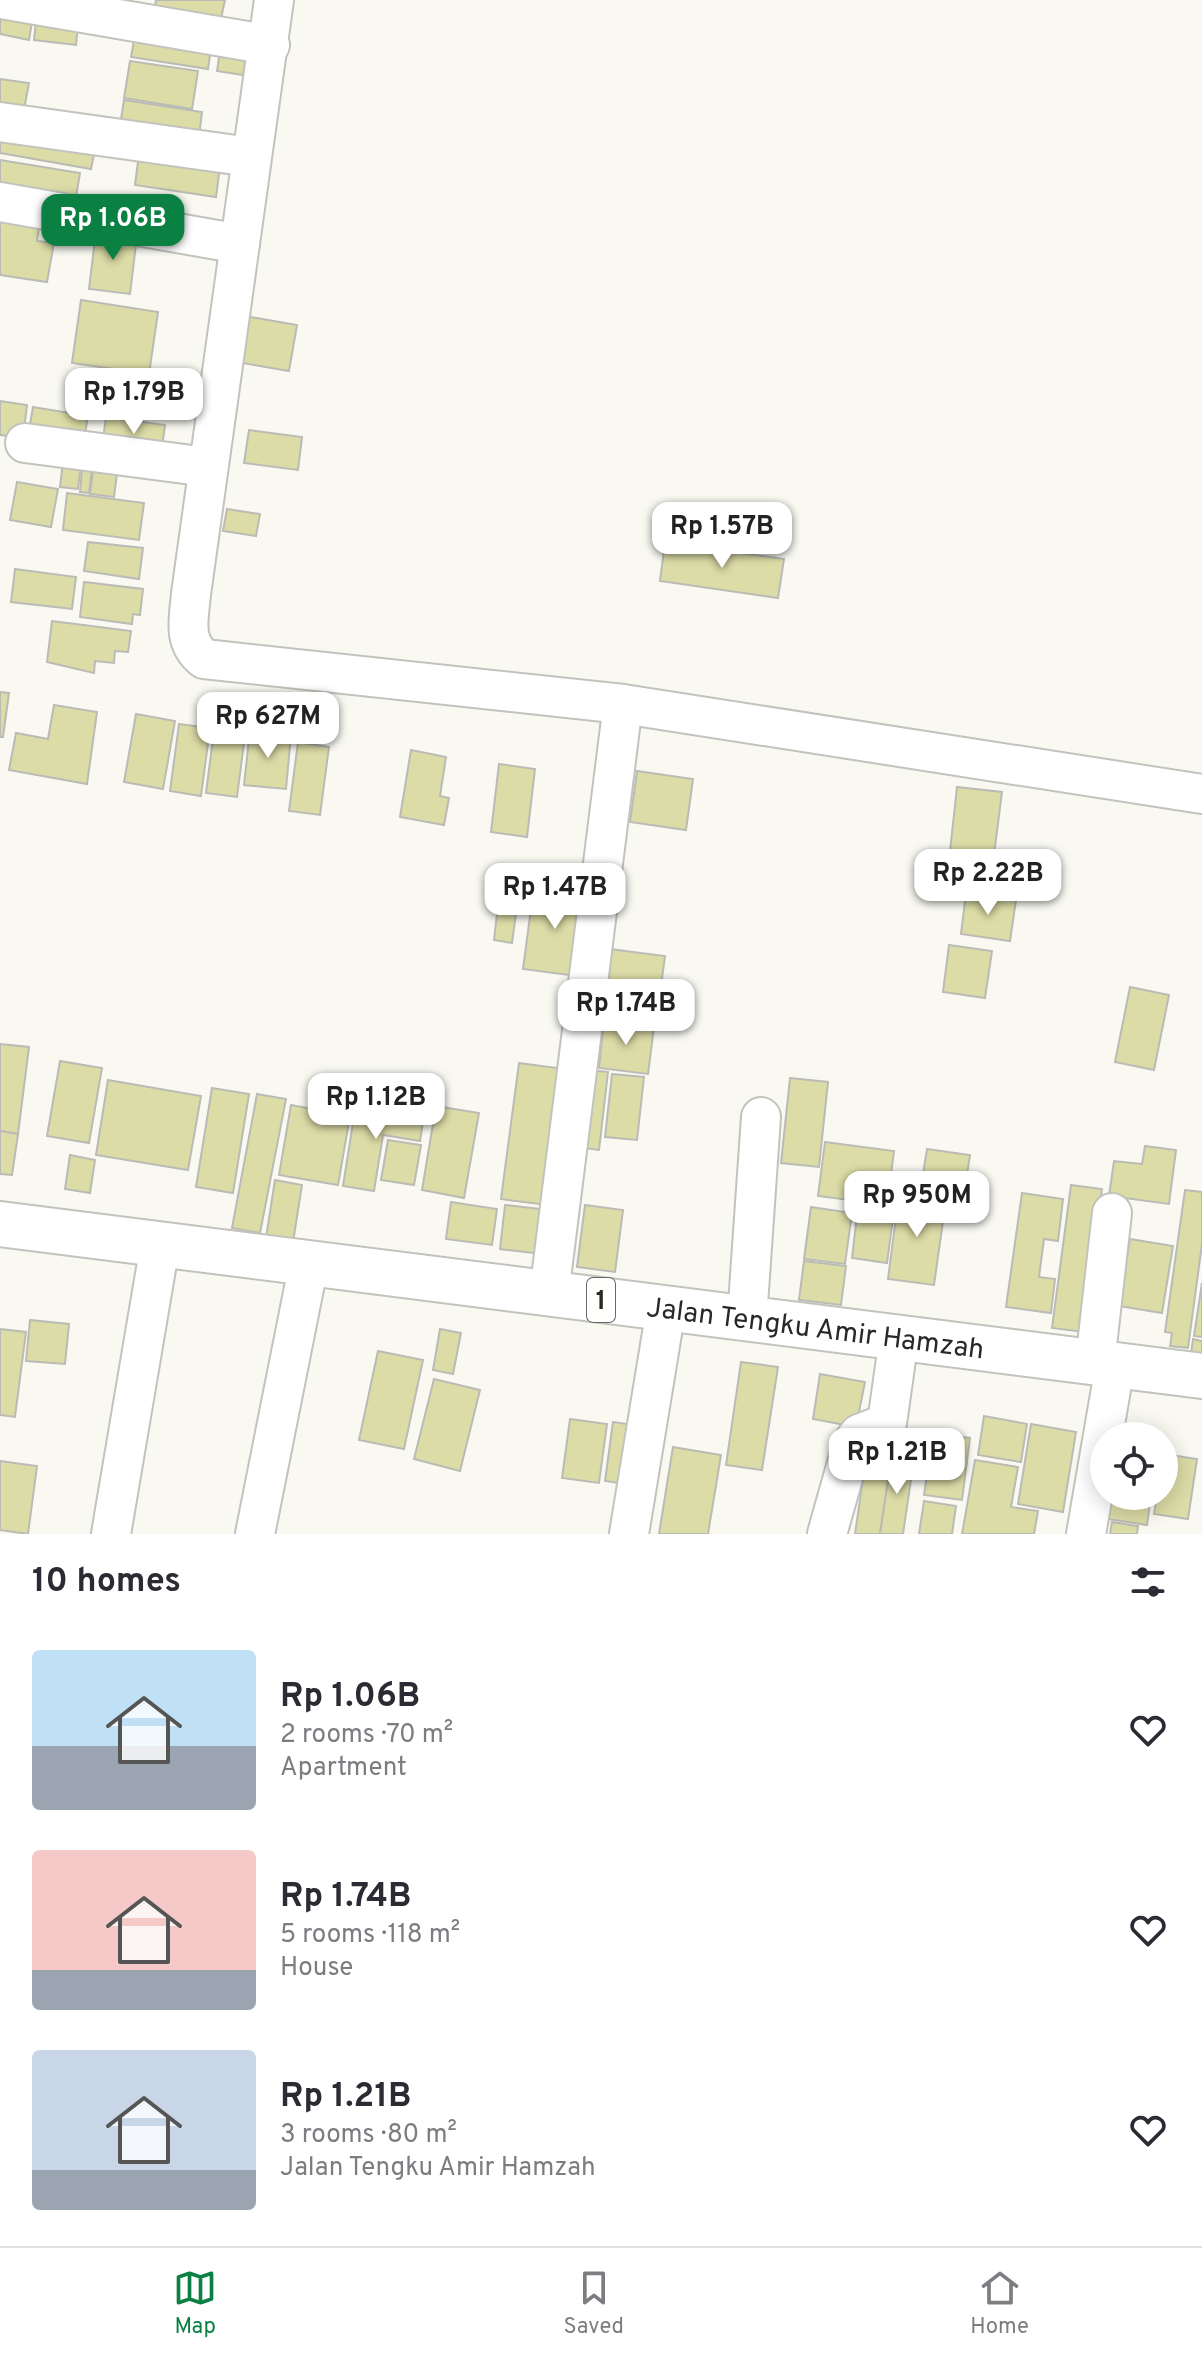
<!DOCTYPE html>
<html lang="en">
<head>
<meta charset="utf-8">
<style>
	:root { --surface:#fff; --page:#f2f2f3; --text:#2b2b33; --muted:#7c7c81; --line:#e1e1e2; --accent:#0b8043 }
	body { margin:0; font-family:Overpass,sans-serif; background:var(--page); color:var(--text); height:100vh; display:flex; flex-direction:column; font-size:30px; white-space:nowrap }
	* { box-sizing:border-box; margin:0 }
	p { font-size:26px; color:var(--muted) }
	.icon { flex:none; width:44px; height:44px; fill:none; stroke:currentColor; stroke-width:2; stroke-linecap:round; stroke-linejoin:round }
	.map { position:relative; height:1534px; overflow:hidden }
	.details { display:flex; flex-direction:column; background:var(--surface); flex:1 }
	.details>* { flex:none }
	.tools { position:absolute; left:1090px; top:1422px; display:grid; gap:16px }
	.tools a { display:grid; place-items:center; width:88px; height:88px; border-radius:50%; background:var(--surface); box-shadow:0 4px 20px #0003; font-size:40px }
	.price { position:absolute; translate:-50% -68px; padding:0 18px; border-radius:16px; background:#fff; color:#222; font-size:26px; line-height:52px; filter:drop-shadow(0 2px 4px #0008) }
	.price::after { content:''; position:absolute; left:50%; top:48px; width:24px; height:18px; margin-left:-12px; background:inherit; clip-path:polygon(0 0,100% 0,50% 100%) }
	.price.current { background:var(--accent); color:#fff }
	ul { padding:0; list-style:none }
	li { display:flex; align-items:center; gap:24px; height:200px; padding:0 32px }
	li span { display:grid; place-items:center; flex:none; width:224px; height:160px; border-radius:8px; color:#555 }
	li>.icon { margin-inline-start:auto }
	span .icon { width:96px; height:96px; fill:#fffc; stroke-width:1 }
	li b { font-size:34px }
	h2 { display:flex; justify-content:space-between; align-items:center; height:96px; padding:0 32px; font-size:34px }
	.tabs { display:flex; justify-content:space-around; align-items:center; height:112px; border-top:2px solid var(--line); background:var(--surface); font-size:22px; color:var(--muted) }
	.tabs a { display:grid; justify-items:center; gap:4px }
	.tabs .current { color:var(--accent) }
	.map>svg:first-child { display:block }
</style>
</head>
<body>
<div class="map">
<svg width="1202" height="1534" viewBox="0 0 1202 1534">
	<rect width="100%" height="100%" fill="#f9f9f2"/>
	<g fill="#dcdca7" stroke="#bbbbb5" stroke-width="2">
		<path d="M156,0H225L218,32L153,20Z"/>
		<path d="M0,3L34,10L29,40L0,34Z"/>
		<path d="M37,11L79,16L76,45L34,40Z"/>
		<path d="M136,30L212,41L208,69L131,57Z"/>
		<path d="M222,39L248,44L243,75L217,71Z"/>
		<path d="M130,61L198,71L192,109L124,98Z"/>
		<path d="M0,79L29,83L23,115L0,112Z"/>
		<path d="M124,100L202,112L198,144L119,132Z"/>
		<path d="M0,135L97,140L91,169L0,153Z"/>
		<path d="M140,146L221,159L216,197L135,185Z"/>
		<path d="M0,160L80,173L75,202L0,189Z"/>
		<path d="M0,215L40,221L37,241L54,243L47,282L0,275Z"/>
		<path d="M96,231L137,236L130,294L89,289Z"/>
		<path d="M81,300L158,312L149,374L72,363Z"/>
		<path d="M239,315L297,325L289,371L231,361Z"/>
		<path d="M84,374L149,383L143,420L78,410Z"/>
		<path d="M0,401L27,405L23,438L0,435Z"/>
		<path d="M33,407L88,416L83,445L28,436Z"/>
		<path d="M106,417L165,425L161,455L102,447Z"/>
		<path d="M249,430L302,437L298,470L244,463Z"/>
		<path d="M95,455L119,458L114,497L90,494Z"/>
		<path d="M63,462L81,464L78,489L60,487Z"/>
		<path d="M82,469L92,470L89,493L80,492Z"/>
		<path d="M17,482L58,489L51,527L10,520Z"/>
		<path d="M67,493L144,503L139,540L63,530Z"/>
		<path d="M227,509L260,514L256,536L223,531Z"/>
		<path d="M88,542L143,548L139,579L84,571Z"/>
		<path d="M665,542L784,559L778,598L660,581Z"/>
		<path d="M15,569L76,577L72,609L11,602Z"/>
		<path d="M84,582L143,589L140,615L133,614L132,624L80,617Z"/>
		<path d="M52,621L131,631L128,652L115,651L114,663L95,661L94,673L47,662Z"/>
		<path d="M0,692L9,693L3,737H0Z"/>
		<path d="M54,705L97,712L87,784L9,770L16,733L48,739Z"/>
		<path d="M136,714L175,721L163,789L124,782Z"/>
		<path d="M179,724L210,728L201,796L170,791Z"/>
		<path d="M250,730L291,735L286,789L244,785Z"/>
		<path d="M214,731L245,735L237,797L206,793Z"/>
		<path d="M298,742L329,747L320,815L289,811Z"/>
		<path d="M411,750L446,757L440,796L449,798L444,825L400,817Z"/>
		<path d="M499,764L535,769L527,837L491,832Z"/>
		<path d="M637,771L693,779L686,830L630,822Z"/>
		<path d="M957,787L1002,792L994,855L950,851Z"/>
		<path d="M534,886L587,892L576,976L523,969Z"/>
		<path d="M966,893L1016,900L1010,941L961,934Z"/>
		<path d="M499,897L518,899L512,943L494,940Z"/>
		<path d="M949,945L992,951L985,998L943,992Z"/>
		<path d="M602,948L665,956L657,1016L595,1008Z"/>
		<path d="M1130,987L1169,995L1154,1070L1115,1062Z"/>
		<path d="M604,1021L654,1027L648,1074L599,1068Z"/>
		<path d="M0,1044L29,1047L18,1134L0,1131Z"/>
		<path d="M60,1061L102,1068L89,1143L47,1136Z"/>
		<path d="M519,1063L565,1069L547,1205L501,1199Z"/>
		<path d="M578,1069L608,1072L599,1150L568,1146Z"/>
		<path d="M612,1074L644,1077L637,1140L605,1137Z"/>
		<path d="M790,1078L828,1082L819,1167L781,1163Z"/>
		<path d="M108,1080L201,1096L188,1170L96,1155Z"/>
		<path d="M212,1088L249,1094L233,1193L196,1187Z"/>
		<path d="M257,1094L286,1099L260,1233L232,1228Z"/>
		<path d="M356,1104L424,1115L420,1141L383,1135L374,1191L343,1186Z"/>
		<path d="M291,1105L350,1116L338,1185L279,1175Z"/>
		<path d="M436,1106L479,1113L464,1198L422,1190Z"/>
		<path d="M0,1131L18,1134L12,1175L0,1174Z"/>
		<path d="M388,1140L421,1145L414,1185L381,1180Z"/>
		<path d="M825,1142L894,1151L887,1205L818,1196Z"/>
		<path d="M1145,1146L1176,1150L1169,1204L1109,1196L1114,1161L1142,1164Z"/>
		<path d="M927,1149L970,1155L963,1200L920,1193Z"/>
		<path d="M70,1155L95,1160L90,1193L65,1189Z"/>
		<path d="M275,1180L302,1185L293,1242L266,1238Z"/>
		<path d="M1071,1185L1102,1189L1083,1332L1052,1328Z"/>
		<path d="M1185,1190L1202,1192V1244L1188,1348L1170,1346L1172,1333L1165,1332Z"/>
		<path d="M1022,1193L1063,1199L1058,1241L1044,1239L1039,1277L1055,1279L1051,1313L1006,1307Z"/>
		<path d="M899,1194L946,1200L934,1285L888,1279Z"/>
		<path d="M451,1202L497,1209L492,1245L446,1239Z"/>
		<path d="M505,1205L548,1210L542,1254L500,1249Z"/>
		<path d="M585,1205L623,1210L615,1272L577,1267Z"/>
		<path d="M811,1207L852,1213L845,1264L804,1259Z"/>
		<path d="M858,1207L894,1211L887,1263L852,1258Z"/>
		<path d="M1130,1239L1173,1246L1162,1313L1119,1306Z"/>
		<path d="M804,1261L846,1266L841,1305L799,1300Z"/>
		<path d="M1202,1283V1337L1194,1336Z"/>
		<path d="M30,1320L69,1324L65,1364L26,1361Z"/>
		<path d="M0,1329L26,1332L15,1417L0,1415Z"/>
		<path d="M440,1329L461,1333L453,1374L433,1370Z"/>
		<path d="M1193,1339L1202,1341V1356L1191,1354Z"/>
		<path d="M378,1351L423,1360L404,1449L359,1440Z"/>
		<path d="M741,1362L778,1367L762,1470L726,1465Z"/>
		<path d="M820,1374L865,1382L856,1427L813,1419Z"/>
		<path d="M434,1379L480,1390L460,1471L414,1459Z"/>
		<path d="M984,1416L1027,1424L1021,1462L978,1455Z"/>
		<path d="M570,1419L607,1424L599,1483L562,1478Z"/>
		<path d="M613,1422L641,1426L632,1485L605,1481Z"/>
		<path d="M1031,1424L1076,1432L1063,1512L1018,1504Z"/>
		<path d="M933,1434L970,1438L962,1500L924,1495Z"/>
		<path d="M673,1447L721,1455L708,1534H659Z"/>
		<path d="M867,1451L892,1455L880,1534H855Z"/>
		<path d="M1164,1454L1197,1459L1188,1519L1154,1514L1157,1496H1164Z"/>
		<path d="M892,1455L914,1459L903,1534H880Z"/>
		<path d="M975,1460L1018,1467L1011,1507L1038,1511L1034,1534H962Z"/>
		<path d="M0,1461L37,1466L28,1534L0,1530Z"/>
		<path d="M1105,1496H1151L1147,1525L1101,1518Z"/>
		<path d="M924,1501L956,1506L952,1534H919Z"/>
		<path d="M1112,1522L1138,1526L1137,1534H1110Z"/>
	</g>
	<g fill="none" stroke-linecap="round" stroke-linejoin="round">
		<defs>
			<g id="minor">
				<path d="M7,0L270,45"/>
				<path d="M274,0L191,594C189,619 182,641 204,659L623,704L1202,794"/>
				<path d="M0,122L250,157"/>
				<path d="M0,202L240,244"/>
				<path d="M25,443L207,467"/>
				<path d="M549,1294L623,704"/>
				<path d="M747,1319L761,1117"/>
				<path d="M1095,1363L1112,1213"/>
				<path d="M111,1534L160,1245"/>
				<path d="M255,1534L309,1263"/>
				<path d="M629,1534L666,1309"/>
				<path d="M827,1534L853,1442L859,1434L887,1423L899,1338"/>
				<path d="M1086,1534L1115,1366"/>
			</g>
			<g id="highway">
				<path id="s1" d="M0,1224L1202,1376"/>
			</g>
		</defs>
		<use href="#minor" stroke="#c3c3bd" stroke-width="42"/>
		<use href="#highway" stroke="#c3c3bd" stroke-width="48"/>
		<use href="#minor" stroke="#fff" stroke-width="38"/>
		<use href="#highway" stroke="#fff" stroke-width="44"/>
	</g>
	<g text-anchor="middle" stroke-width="6" stroke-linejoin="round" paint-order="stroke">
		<rect fill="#fffffe" stroke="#686867" stroke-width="2" x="587" y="1278" width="28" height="44" rx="6"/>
		<g font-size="26" font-weight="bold" fill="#282826">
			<text x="601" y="1309">1</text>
		</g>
		<g font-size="28" fill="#282826" stroke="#fffffe">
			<text dy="10" stroke="none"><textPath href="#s1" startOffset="822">Jalan Tengku Amir Hamzah</textPath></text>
		</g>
	</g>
</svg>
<div class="tools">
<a><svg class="icon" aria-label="locate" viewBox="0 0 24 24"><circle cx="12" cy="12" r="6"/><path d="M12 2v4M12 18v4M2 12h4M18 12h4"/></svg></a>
</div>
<b class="price current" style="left:113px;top:262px">Rp 1.06B</b>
<b class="price" style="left:134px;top:436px">Rp 1.79B</b>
<b class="price" style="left:722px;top:570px">Rp 1.57B</b>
<b class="price" style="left:268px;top:760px">Rp 627M</b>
<b class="price" style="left:988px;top:917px">Rp 2.22B</b>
<b class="price" style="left:555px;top:931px">Rp 1.47B</b>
<b class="price" style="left:626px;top:1047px">Rp 1.74B</b>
<b class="price" style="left:376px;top:1141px">Rp 1.12B</b>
<b class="price" style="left:917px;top:1239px">Rp 950M</b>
<b class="price" style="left:897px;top:1496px">Rp 1.21B</b>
</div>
<section class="details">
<h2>10 homes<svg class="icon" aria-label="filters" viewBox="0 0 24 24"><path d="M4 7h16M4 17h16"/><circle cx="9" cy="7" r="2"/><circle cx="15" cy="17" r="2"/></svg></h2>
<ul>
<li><span style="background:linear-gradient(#bfe0f5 60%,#9aa5b1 0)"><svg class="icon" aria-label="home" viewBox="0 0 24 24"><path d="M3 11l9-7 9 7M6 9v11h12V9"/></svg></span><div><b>Rp 1.06B</b><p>2 rooms · 70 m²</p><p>Apartment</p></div><svg class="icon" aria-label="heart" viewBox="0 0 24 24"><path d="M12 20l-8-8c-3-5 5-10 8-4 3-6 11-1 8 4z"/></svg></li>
<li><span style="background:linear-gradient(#f6c9c9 75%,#9aa5b1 0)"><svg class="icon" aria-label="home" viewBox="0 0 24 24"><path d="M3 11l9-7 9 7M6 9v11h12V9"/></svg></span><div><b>Rp 1.74B</b><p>5 rooms · 118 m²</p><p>House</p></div><svg class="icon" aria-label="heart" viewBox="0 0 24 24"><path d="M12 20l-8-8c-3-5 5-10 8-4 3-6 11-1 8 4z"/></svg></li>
<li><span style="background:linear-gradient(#c9d6e8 75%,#9aa5b1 0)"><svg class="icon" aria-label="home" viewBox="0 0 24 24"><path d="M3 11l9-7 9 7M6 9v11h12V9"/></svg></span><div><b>Rp 1.21B</b><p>3 rooms · 80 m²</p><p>Jalan Tengku Amir Hamzah</p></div><svg class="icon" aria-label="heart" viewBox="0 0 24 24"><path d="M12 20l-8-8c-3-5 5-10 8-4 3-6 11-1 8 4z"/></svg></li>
</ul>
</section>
<nav class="tabs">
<a class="current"><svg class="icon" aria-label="map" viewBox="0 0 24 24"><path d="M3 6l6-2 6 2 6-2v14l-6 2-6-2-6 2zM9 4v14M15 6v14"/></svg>Map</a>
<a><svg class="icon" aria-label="saved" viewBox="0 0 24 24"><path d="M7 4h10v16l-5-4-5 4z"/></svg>Saved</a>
<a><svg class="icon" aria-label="home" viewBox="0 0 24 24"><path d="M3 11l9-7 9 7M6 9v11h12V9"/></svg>Home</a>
</nav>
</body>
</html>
